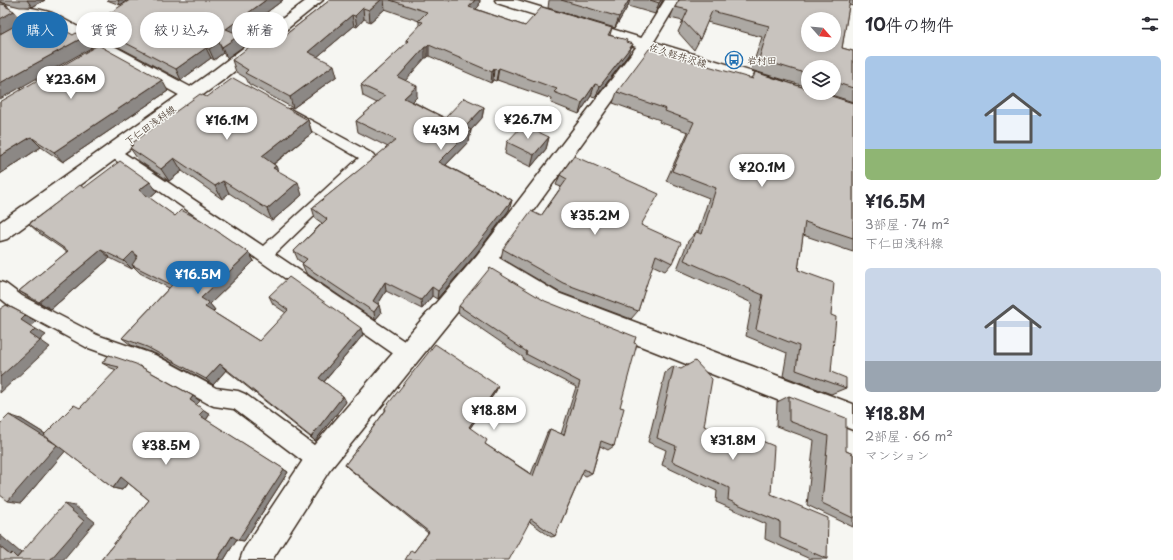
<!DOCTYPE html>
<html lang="ja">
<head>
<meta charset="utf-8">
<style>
	:root { --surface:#fff; --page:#f7f7f7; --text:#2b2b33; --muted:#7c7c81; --accent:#1f6fb2 }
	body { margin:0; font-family:"Playpen Sans","Klee One",sans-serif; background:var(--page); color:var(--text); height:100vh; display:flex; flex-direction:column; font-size:15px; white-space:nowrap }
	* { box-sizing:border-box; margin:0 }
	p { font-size:13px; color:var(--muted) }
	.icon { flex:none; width:22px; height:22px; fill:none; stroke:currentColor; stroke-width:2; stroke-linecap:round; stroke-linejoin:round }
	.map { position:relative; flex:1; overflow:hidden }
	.panel { display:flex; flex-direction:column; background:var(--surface); width:320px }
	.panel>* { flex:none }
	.top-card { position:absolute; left:12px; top:12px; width:380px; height:36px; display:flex; gap:8px }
	.needle { width:26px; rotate:117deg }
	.buttons { position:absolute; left:801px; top:12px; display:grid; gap:8px }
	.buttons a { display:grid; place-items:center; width:40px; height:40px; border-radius:50%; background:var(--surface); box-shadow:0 2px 6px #0003; font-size:20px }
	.price { position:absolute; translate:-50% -34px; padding:0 9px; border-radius:14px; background:#fff; color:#222; font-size:13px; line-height:26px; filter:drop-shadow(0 1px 2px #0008) }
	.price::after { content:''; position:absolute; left:50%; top:24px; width:12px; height:9px; margin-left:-6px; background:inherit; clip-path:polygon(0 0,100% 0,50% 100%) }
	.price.current { background:var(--accent); color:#fff }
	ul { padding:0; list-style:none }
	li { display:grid; align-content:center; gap:8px; height:212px; padding:0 12px }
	li span { display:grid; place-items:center; height:124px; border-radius:6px; color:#555 }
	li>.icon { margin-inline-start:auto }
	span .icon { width:72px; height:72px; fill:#fffc; stroke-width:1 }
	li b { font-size:17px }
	h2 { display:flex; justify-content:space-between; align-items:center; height:48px; padding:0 12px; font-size:17px }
	.pill { padding:0 14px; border-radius:18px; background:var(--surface); box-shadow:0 2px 6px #0003; font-size:14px; line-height:36px }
	.pill.current { background:var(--accent); color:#fff }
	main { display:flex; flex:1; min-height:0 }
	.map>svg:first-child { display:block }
</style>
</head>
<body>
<main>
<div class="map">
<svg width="853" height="560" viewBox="0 0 853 560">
	<rect width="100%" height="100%" fill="#f6f6f2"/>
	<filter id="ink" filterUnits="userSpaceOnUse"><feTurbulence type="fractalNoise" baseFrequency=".025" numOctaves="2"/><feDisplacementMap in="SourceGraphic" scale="8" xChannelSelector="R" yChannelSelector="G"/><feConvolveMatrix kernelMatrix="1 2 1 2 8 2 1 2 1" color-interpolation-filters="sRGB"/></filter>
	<g filter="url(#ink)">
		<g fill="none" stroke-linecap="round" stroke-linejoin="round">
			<defs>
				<g id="service">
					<path d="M290,109L373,154L375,157L275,254L413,347L416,353L413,359L407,361L401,359L108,155L106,152L108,149L113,147L118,149L263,246L359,158L286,116L284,113L286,110Z"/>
					<path d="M0,282L6,284L22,296L97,335L155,355L216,388L238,391L245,394L326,454L329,461L326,468L319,471L312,468L234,409L214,406L207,403L144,368L86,347L10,306L0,298Z"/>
				</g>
				<g id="minor">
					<path d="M0,3C18,7 35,7 52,13L198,91L200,95L198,99L192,100L186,99L42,19L34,16H20L0,11Z"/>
					<path d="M645,40L650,42L653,45L499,258L558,293L853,404V430L542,307L488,274L329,471L272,560H240L244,549L309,451L477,255L640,42Z"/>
				</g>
				<path id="tertiary" d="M665,0H679L650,48L645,50L640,48L637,45Z"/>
				<g id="primary">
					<path d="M307,0H323L226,78L7,239L0,241V222L214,70Z"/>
					<path d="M495,0H517L785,82L787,86L785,90L779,91L773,90L497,3Z"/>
				</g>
			</defs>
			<use href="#service" stroke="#3b2a1e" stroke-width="3"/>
			<use href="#minor" stroke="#3b2a1e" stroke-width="3"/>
			<use href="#tertiary" stroke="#3b2a1e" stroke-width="3"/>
			<use href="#primary" stroke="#3b2a1e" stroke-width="3"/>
			<use href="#service" fill="#f6f6f2" fill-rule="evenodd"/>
			<use href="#minor" fill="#f6f6f2" fill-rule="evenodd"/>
			<use href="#tertiary" fill="#f6f6f2" fill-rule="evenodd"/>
			<use href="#primary" fill="#f6f6f2" fill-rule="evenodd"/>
		</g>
		<g fill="#aca8a3" stroke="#3b2a1e">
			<path d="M0,0H45L32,7H20L0,2Z"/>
			<path d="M107,0H128L120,5Z"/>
			<path d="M283,0L238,34L240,35L244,46L227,58L223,53L214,60L211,58L181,80L98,36L91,25Z"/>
			<path d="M330,0H480L479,6L476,9L525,26L612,28L610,35L627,42L628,55L596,97L591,96L579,114L551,103L552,99L497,80L496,81L493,80L491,83L429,56L427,58H425L405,80L417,97L412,101L445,118L484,107L482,118L471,130L469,141L446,165L512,200L509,210L476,254L437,299L432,296L422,309L386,291L378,304L381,313L375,320L306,273L302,264L303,263L298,260L294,251L322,223L315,218L312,208L388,147L358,132L356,121L377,103L363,96L361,85L406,44V40L419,27V21L385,9L370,22L364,19L357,27L354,26L317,57L337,76L293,108L249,84L246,78L236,72L232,60L271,46Z"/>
			<path d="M549,0H663L655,14L628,6L615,28L548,8Z"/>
			<path d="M679,0H853V6L849,5L842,48L853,51V102L825,93H834V67H808V87L751,70L762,37L707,22L700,39L694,50L678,32L683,21L670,18L675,7Z"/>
			<path d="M755,72L853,103V252L803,235L798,270L831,315V372L846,388L831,394L783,376L787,353L746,336L752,303L677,269L688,241L696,232H698L709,198L666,181L688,132L659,122L660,120L613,103L617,92L751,78Z"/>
			<path d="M168,91L63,162L41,147L0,174V102Z"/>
			<path d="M207,97L308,120L312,133L274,164L278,171L302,195L272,221L229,193L222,199L182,171L169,181L139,161L130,148L132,146L131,144Z"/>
			<path d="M549,137L546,149L531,167L505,154L507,142Z"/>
			<path d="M574,156L641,225L672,263L665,271L652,265L638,311L631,319L559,292L501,258L503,249L541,216L561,187L556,185L560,175Z"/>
			<path d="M84,188L157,191L149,198L175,216L249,253L254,261L210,304L215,310L213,312L259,341L286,313L273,304L269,296L363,335L324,382L343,396L346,402L315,441L226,370L213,385L156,354L131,345L122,338L169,288L140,273L134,267L132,269L110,258L51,309L31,299L19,291L67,252L39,233L29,224Z"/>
			<path d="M459,306L620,407L614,446L608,450L600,446L592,473L586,476L582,474L555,536L551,537L530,522L414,552L428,533L348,468L345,465L385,411V408L498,386L496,391L470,428L485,444L531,474L547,433L550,429L561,434L576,387L523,360L524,358L458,313Z"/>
			<path d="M109,355L200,401L196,405L210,414L206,420L288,472L244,541L238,540H236L224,560H101L149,500L128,483L122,490L113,488L65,451L21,503V419L45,434L81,407L117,370L111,368L102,363Z"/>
			<path d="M674,366L704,426L738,440L750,436L771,494L827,559H810L765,539L766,524L716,502L717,491L662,465L666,450L648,442L665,373Z"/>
			<path d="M789,396L846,451L853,454V527L807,505L814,440L776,426L777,402Z"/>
		</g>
		<g fill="#8c8885" stroke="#3b2a1e">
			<path d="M27,0H45L32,7Z"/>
			<path d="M118,0H128L120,5Z"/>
			<path d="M266,0H283L230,40L226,29Z"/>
			<path d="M381,0H384L385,9L370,22L369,10Z"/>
			<path d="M475,0H480L479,6L468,18L469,7Z"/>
			<path d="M629,0H630L628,6L615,28L619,17Z"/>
			<path d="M661,0H663L655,14L659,3Z"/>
			<path d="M7,5L12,12L14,11L23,22L0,34V19L5,6Z"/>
			<path d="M363,8L364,19L357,27L355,16Z"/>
			<path d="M352,15L354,26L310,63L308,52Z"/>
			<path d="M240,35L244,46L227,58L222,47Z"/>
			<path d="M84,37L91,48L0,99V83Z"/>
			<path d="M219,42L223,53L214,60L209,49Z"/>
			<path d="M633,44L628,55L596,97L600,86Z"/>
			<path d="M429,45V56L427,58V47Z"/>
			<path d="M425,47V58L399,88L398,77Z"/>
			<path d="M206,48L211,58L181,80L176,69Z"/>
			<path d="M334,65L337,76L293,108L290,97Z"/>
			<path d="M499,68L497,80L496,81L498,70Z"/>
			<path d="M494,69L493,80L491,83L492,72Z"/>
			<path d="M162,80L168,91L63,162L54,152Z"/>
			<path d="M595,84L591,96L579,114L582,103Z"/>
			<path d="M417,86V97L405,109L404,98Z"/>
			<path d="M484,107L482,118L471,130L469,141L439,172V162L465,127Z"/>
			<path d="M308,120L312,133L267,169L262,156Z"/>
			<path d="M31,137L41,147L0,174V156Z"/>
			<path d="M549,137L546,149L531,167L534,155Z"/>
			<path d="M174,158L182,171L169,181L161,169Z"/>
			<path d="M276,166L281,178L273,168Z"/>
			<path d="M223,181L229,193L222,199L215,186Z"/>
			<path d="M150,182L157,191L147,200L139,190Z"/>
			<path d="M298,182L302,195L272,221L267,209Z"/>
			<path d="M512,200L509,210L476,254L437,299L438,291Z"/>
			<path d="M101,250L110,258L51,309L39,302Z"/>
			<path d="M133,252L141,261L132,265L134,267L132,269L124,261Z"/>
			<path d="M249,253L254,261L210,304L215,310L211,314L205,307L201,298Z"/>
			<path d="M385,282L386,291L375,309L373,301Z"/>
			<path d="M432,287V296L422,309L421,300Z"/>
			<path d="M379,305L381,313L375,320L374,312Z"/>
			<path d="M26,315L36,322L31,326L46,335L40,340L50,347L0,393V377L30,334L21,320Z"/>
			<path d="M361,328L363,335L322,384L319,378Z"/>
			<path d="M220,364L226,370L213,385L206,379Z"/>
			<path d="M498,386L496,391L468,431L469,427Z"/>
			<path d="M193,396L200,401L196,405L190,400Z"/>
			<path d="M343,396L346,402L315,441L311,437Z"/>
			<path d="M204,410L210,414L206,420L288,472L244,541L238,540L199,415Z"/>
			<path d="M9,415L21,419L68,448L21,503L8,501Z"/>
			<path d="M121,477L130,480L122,490L113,488Z"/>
			<path d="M64,504L75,506L95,522L63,560H50Z"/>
			<path d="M0,535L21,553L17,558L10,555L0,547Z"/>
			<path d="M232,536L238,537L224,560H217Z"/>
		</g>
		<g fill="#c8c3be" stroke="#3b2a1e" fill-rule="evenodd">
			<path d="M130,0H266L226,29L240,35L222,47L219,42L209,49L206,48L176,69L91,25Z"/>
			<path d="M330,0H381L369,10L363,8L355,16L352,15L308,52L334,65L290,97L245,73L248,70L232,60L257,41L271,46Z"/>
			<path d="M390,0H475L469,7L525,26L542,7L612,28L608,35L627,40L626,42L633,44L600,86L595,84L582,103L554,92L557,89L499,68L498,70L494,69L492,72L429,45L427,47H425L398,77L417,86L404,98L445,118L464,98L484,107L465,127L471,130L439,162L512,200L477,245L438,291L432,287L421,300L385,282L373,301L379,305L374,312L302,264L307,259L294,251L327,219L312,208L396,140L356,121L385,96L361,85L409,41L406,40L423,22L418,21L427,12Z"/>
			<path d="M561,0H629L619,17Z"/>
			<path d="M650,0H661L659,3Z"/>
			<path d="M679,0H850L842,48L853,51V88L834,82V67H808V74L759,59L769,26L712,11L700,39L683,21L688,10L675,7ZM808,19H834V45H808Z"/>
			<path d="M0,4L7,5L5,6L14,11L0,19Z"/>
			<path d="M29,18L53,30L59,27L73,35L76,33L84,37L0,83V34Z"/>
			<path d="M98,45L162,80L54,152L31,137L0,156V102Z"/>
			<path d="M649,49L753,79L755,72L808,89V93H822L853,103V238L805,222L798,270L834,283L831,315L836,317L831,372L846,378V388L796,370L799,346L756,329L763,295L684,260L696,232L702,234L716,188L672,171L694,122L665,111L666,109L617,92Z"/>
			<path d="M233,78L308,120L262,156L276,166L273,168L298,182L267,209L223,181L215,186L174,158L161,169L130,148L133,145L131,144L200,94L207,97Z"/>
			<path d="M523,125L549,137L534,155L507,142Z"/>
			<path d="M574,156L659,194L641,225L681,243L672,263L656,255L638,311L563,283L503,249L531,211L541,216L567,179L560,175Z"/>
			<path d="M120,161L150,182L139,190L175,216L181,210L201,220L249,253L201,298L209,303L205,307L259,341L288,310L269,296L289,277L361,328L319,378L343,396L311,437L220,364L206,379L147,347L122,338L172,285L132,265L138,256L133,252L124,261L101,250L39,302L19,291L68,251L29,224L80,185L84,188Z"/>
			<path d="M490,268L545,301L636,337L634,343L637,344L620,407L624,408L614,446L601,441L592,473L584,469L555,536L531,519L509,560H405L411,550L414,552L429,532L345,465L386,410L385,408L435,344L498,386L469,427L487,440L485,444L533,476L550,429L564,435L580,382L526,354L527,352L459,306Z"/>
			<path d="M6,305L26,315L21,320L35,329L30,334L40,341L0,377V309Z"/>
			<path d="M109,355L136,364L193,396L190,400L204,410L199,415L284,469L238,540L232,536L217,560H101L149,500L121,477L113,488L44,435L74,405L80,408L119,367L102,363Z"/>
			<path d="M695,361L712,379L704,426L750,445V436L774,446L771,494L828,518L827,559L780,538V522L728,500L729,488L672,461L676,446L657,438L674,366L681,369Z"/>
			<path d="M789,396L846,418V451L853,454V518L822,503L828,436L789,421Z"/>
			<path d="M9,415L57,445L8,501L0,495V424Z"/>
			<path d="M64,504L84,521L50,560H0V547L10,555L12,553L17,558Z"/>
		</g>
	</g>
	<defs>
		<symbol id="bus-ring" viewBox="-11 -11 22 22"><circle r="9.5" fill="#f6f6f2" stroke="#1f6fb2" stroke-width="1.5"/><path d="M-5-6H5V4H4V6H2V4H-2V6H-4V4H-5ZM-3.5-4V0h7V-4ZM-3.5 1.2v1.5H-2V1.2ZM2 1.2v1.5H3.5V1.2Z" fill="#1f6fb2"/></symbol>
	</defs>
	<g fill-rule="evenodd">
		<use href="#bus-ring" x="724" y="50" width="20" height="20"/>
	</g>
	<g text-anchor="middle" stroke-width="3" stroke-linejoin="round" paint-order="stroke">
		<g font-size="10" fill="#3b2a1e" stroke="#f6f6f2">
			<text transform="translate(678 55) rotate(17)" y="4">佐久軽井沢線</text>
			<text transform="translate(150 125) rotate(-36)" y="4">下仁田浅科線</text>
		</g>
		<g font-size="10" fill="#3b2a1e" stroke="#f6f6f2" text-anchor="start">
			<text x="747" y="64">岩村田</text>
		</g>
	</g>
</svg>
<div class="buttons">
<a><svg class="needle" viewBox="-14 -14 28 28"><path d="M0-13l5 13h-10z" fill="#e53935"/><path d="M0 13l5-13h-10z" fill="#7c7c81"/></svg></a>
<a><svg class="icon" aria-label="layers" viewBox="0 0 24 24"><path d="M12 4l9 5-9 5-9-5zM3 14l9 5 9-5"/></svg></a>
</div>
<b class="price" style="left:71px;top:100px">¥23.6M</b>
<b class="price" style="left:528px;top:140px">¥26.7M</b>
<b class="price" style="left:227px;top:141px">¥16.1M</b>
<b class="price" style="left:441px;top:151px">¥43M</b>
<b class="price" style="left:762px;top:188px">¥20.1M</b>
<b class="price" style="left:595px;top:236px">¥35.2M</b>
<b class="price current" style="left:198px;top:295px">¥16.5M</b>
<b class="price" style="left:494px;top:431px">¥18.8M</b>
<b class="price" style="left:733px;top:461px">¥31.8M</b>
<b class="price" style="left:166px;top:466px">¥38.5M</b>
<div class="top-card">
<a class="pill current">購入</a>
<a class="pill">賃貸</a>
<a class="pill">絞り込み</a>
<a class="pill">新着</a>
</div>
</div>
<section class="panel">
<h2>10件の物件<svg class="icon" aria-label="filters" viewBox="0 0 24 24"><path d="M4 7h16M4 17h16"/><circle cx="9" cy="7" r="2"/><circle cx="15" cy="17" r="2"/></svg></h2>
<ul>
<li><span style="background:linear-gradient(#a9c7e8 75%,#8fb573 0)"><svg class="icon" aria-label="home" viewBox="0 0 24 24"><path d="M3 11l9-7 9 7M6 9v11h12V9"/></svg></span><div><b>¥16.5M</b><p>3部屋 · 74 m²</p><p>下仁田浅科線</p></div></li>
<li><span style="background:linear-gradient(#c9d6e8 75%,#9aa5b1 0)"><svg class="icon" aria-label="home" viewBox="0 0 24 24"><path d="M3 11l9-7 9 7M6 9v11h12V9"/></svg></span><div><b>¥18.8M</b><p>2部屋 · 66 m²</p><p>マンション</p></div></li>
</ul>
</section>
</main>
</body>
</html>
